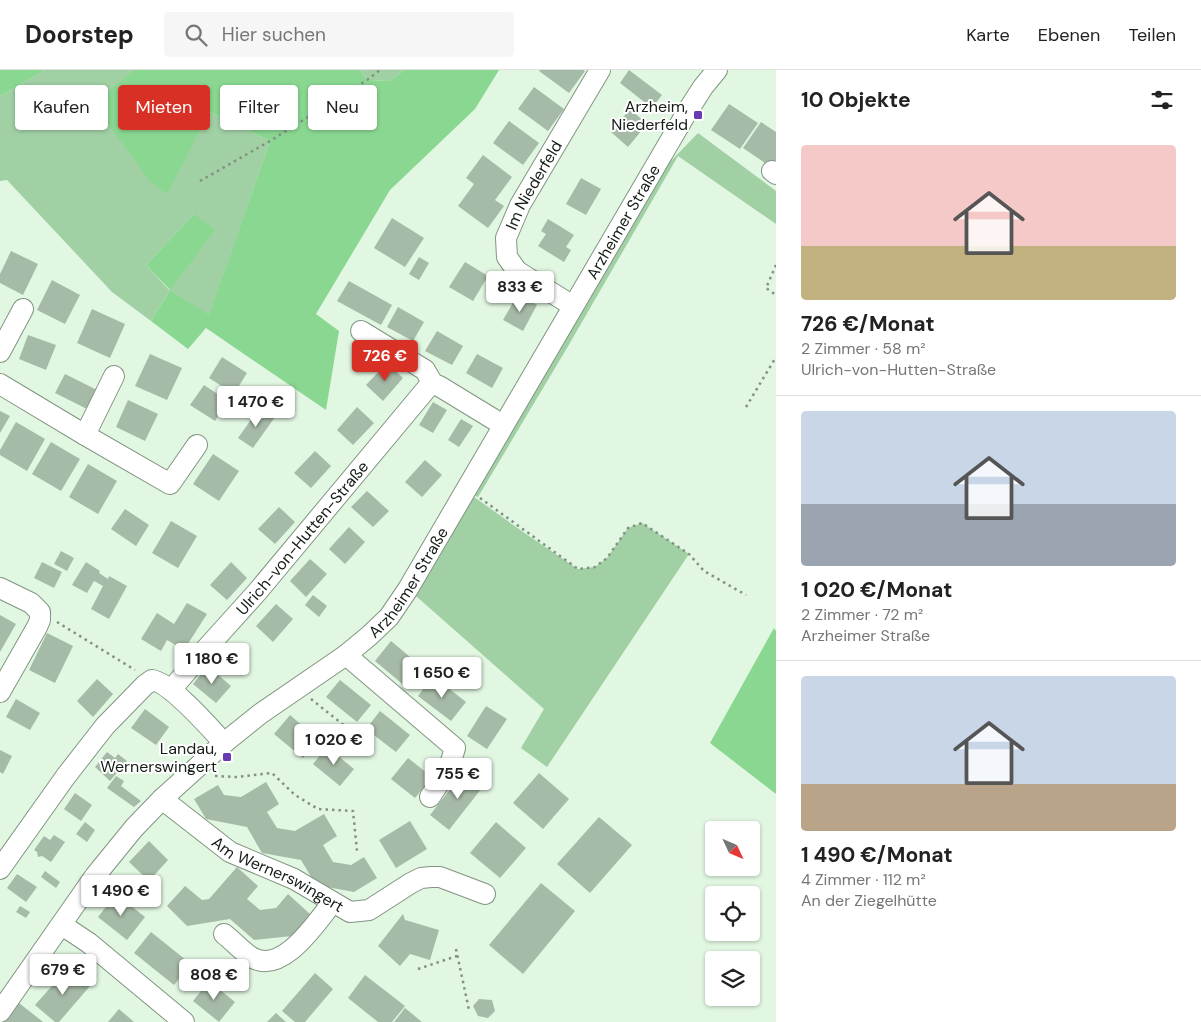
<!DOCTYPE html>
<html lang="de">
<head>
<meta charset="utf-8">
<style>
	:root { --surface:#fff; --page:#f6f6f6; --text:#222; --muted:#767676; --line:#e0e0e0; --accent:#d93025 }
	body { margin:0; font-family:"DM Sans",sans-serif; background:var(--page); color:var(--text); height:100vh; display:flex; flex-direction:column; font-size:19px; white-space:nowrap }
	* { box-sizing:border-box; margin:0 }
	p { font-size:16px; color:var(--muted) }
	.icon { flex:none; width:28px; height:28px; fill:none; stroke:currentColor; stroke-width:2; stroke-linecap:round; stroke-linejoin:round }
	.map { position:relative; flex:1; overflow:hidden }
	.side { display:flex; flex-direction:column; background:var(--surface); width:425px }
	.side>* { flex:none }
	.banner { position:absolute; left:15px; top:15px; width:475px; height:45px; display:flex; gap:10px }
	.needle { width:32px; rotate:134deg }
	.buttons { position:absolute; left:705px; top:751px; display:grid; gap:10px }
	.buttons a { display:grid; place-items:center; width:55px; height:55px; border-radius:5px; background:var(--surface); box-shadow:0 1px 4px #0004; font-size:25px }
	.price { position:absolute; translate:-50% -42px; padding:0 11px; border-radius:5px; background:#fff; color:#222; font-size:16px; line-height:32px; filter:drop-shadow(0 1px 2px #0008) }
	.price::after { content:''; position:absolute; left:50%; top:30px; width:15px; height:11px; margin-left:-8px; background:inherit; clip-path:polygon(0 0,100% 0,50% 100%) }
	.price.selected { background:var(--accent); color:#fff }
	ul { padding:0; list-style:none }
	li { display:grid; align-content:center; gap:10px; height:265px; padding:0 25px }
	li+li { border-top:1px solid var(--line) }
	li span { display:grid; place-items:center; height:155px; border-radius:5px; color:#555 }
	li>.icon { margin-inline-start:auto }
	span .icon { width:90px; height:90px; fill:#fffc; stroke-width:1 }
	li b { font-size:21px }
	h2 { display:flex; justify-content:space-between; align-items:center; height:60px; padding:0 25px; font-size:21px }
	.pill { padding:0 18px; border-radius:5px; background:var(--surface); box-shadow:0 1px 4px #0004; font-size:18px; line-height:45px }
	.pill.selected { background:var(--accent); color:#fff }
	header { display:flex; align-items:center; gap:30px; box-sizing:border-box; height:70px; padding:0 25px; background:var(--surface); border-bottom:1px solid var(--line) }
	header strong { font-size:24px }
	nav { display:flex; gap:28px; margin-inline-start:auto; font-size:18px }
	.search { width:350px; height:45px; background:var(--page); display:flex; align-items:center; gap:12px; box-sizing:border-box; padding:0 18px; border-radius:5px; color:var(--muted); font-size:19px }
	main { display:flex; flex:1; min-height:0 }
	.map>svg:first-child { display:block }
</style>
</head>
<body>
<header>
<strong>Doorstep</strong>
<div class="search"><svg class="icon" aria-label="search" viewBox="0 0 24 24"><circle cx="10" cy="10" r="6"/><path d="M15 15l6 6"/></svg>Hier suchen</div>
<nav><a>Karte</a><a>Ebenen</a><a>Teilen</a></nav>
</header>
<main>
<div class="map">
<svg width="776" height="952" viewBox="0 0 776 952">
	<rect width="100%" height="100%" fill="#e1f7e2"/>
	<g fill="#a1d0a4" fill-rule="evenodd">
		<path d="M45,0H133L166,124L210,42L270,71L209,246L170,220L151,251L112,222L7,110L0,111V26ZM194,144L170,220H169L146,195Z"/>
		<path d="M360,0H404L390,11L367,10Z"/>
		<path d="M698,63L776,121V154L678,86L567,278L478,427L470,424L526,464L578,499L595,497L607,488L628,458L642,453L689,484L547,697L521,678L544,639L408,519L641,122Z"/>
	</g>
	<g fill="#8ad791">
		<path d="M0,0H45L0,26Z"/>
		<path d="M133,0H360L367,10L390,11L404,0H499L475,39L390,120L316,244L339,261L326,340L206,258L188,279L151,251L170,220L146,195L194,144L215,160L170,220L209,245L270,71L210,42L167,124L150,111L93,34L132,2Z"/>
		<path d="M774,558L776,561V724L710,673Z"/>
	</g>
	<g fill="#a6bba7">
		<path d="M540,0H583L585,1L569,23L539,1Z"/>
		<path d="M629,0L662,25L652,38L620,13Z"/>
		<path d="M534,17L564,39L548,61L518,39Z"/>
		<path d="M729,34L758,53L740,79L711,60Z"/>
		<path d="M630,39L647,54L628,77L611,62Z"/>
		<path d="M509,51L539,73L523,95L493,73Z"/>
		<path d="M761,52L776,62V90L771,97L743,78Z"/>
		<path d="M483,85L512,107L495,130L504,136L488,158L458,136L474,114L466,108Z"/>
		<path d="M581,108L601,119L586,145L566,134Z"/>
		<path d="M392,148L424,168L405,197L374,178Z"/>
		<path d="M548,149L574,165L566,177L571,180L564,192L538,176L546,164L541,161Z"/>
		<path d="M11,181L38,194L23,225L0,213V204Z"/>
		<path d="M419,187L429,193L419,210L409,204Z"/>
		<path d="M465,192L488,206L473,231L449,217Z"/>
		<path d="M52,210L80,225L65,254L37,240Z"/>
		<path d="M349,211L392,235L381,255L337,231Z"/>
		<path d="M518,224L537,235L523,261L503,250Z"/>
		<path d="M398,237L424,252L413,271L387,257Z"/>
		<path d="M92,239L125,254L110,288L77,273Z"/>
		<path d="M437,261L463,276L452,295L425,281Z"/>
		<path d="M28,265L56,275L46,300L19,289Z"/>
		<path d="M150,284L182,298L167,330L135,316Z"/>
		<path d="M477,284L503,298L492,318L466,303Z"/>
		<path d="M222,287L247,303L234,324L209,308Z"/>
		<path d="M387,293L403,308L383,331L366,315Z"/>
		<path d="M65,304L99,321L89,340L55,323Z"/>
		<path d="M204,315L228,331L215,351L190,335Z"/>
		<path d="M128,330L158,344L145,371L116,357Z"/>
		<path d="M433,332L447,340L433,363L419,355Z"/>
		<path d="M260,337L275,347L253,378L238,368Z"/>
		<path d="M357,337L374,353L353,375L337,360Z"/>
		<path d="M0,341L10,346L0,363Z"/>
		<path d="M461,349L473,356L459,377L448,370Z"/>
		<path d="M16,352L45,369L27,401L0,385V380Z"/>
		<path d="M51,372L80,389L61,421L32,404Z"/>
		<path d="M315,381L331,396L311,418L294,403Z"/>
		<path d="M213,384L239,401L219,431L193,414Z"/>
		<path d="M425,390L442,405L422,427L405,412Z"/>
		<path d="M88,394L117,411L98,444L69,427Z"/>
		<path d="M367,421L389,441L373,457L351,437Z"/>
		<path d="M279,437L295,452L275,474L258,459Z"/>
		<path d="M125,439L149,455L136,476L111,459Z"/>
		<path d="M171,451L197,466L178,498L152,483Z"/>
		<path d="M349,457L365,472L345,494L329,479Z"/>
		<path d="M61,481L74,488L67,501L54,494Z"/>
		<path d="M310,489L327,504L306,527L290,511Z"/>
		<path d="M42,492L62,502L54,518L34,508Z"/>
		<path d="M86,492L100,501L99,503L108,509L109,506L127,516L109,549L91,539L103,516L94,511L87,523L72,515Z"/>
		<path d="M231,492L247,508L227,530L210,515Z"/>
		<path d="M313,525L327,536L319,547L305,535Z"/>
		<path d="M187,533L207,544L184,580L167,570L161,581L141,569L157,543L174,554Z"/>
		<path d="M276,534L293,549L273,572L256,556Z"/>
		<path d="M0,545L16,554L0,582Z"/>
		<path d="M47,563L73,576L55,613L29,600Z"/>
		<path d="M391,571L422,597L406,617L375,591Z"/>
		<path d="M208,596L231,616L216,633L193,614Z"/>
		<path d="M433,606L466,632L451,651L418,626Z"/>
		<path d="M97,609L113,624L93,647L77,631Z"/>
		<path d="M340,610L371,635L357,652L326,627Z"/>
		<path d="M16,629L40,643L30,660L6,647Z"/>
		<path d="M486,636L507,649L487,679L467,666Z"/>
		<path d="M145,639L169,657L156,675L131,658Z"/>
		<path d="M380,641L410,665L396,682L366,659Z"/>
		<path d="M290,645L318,669L303,688L274,664Z"/>
		<path d="M327,677L354,699L340,716L313,694Z"/>
		<path d="M0,680L12,686L3,704L0,702Z"/>
		<path d="M107,682L115,688L118,684L127,691L110,711L95,697Z"/>
		<path d="M408,688L432,707L415,728L391,709Z"/>
		<path d="M466,699L485,714L449,760L430,745Z"/>
		<path d="M539,703L569,729L543,759L513,733Z"/>
		<path d="M116,706L124,711L121,716L141,731L134,737L107,718Z"/>
		<path d="M266,712L279,734L267,742L277,758L295,761L324,744L337,766L323,775L333,792L351,795L364,787L377,808L354,822L316,815L301,790L262,783L247,757L206,749L194,729L218,715L224,725L241,727Z"/>
		<path d="M75,723L92,735L81,751L64,739Z"/>
		<path d="M599,747L632,775L590,823L557,794Z"/>
		<path d="M410,751L427,779L396,798L379,770Z"/>
		<path d="M85,752L95,760L87,772L76,764Z"/>
		<path d="M496,752L526,778L500,808L470,783Z"/>
		<path d="M54,765L65,772L51,792L42,786L38,787L37,782L34,780L44,766L50,770Z"/>
		<path d="M149,771L168,790L149,811L129,792Z"/>
		<path d="M237,797L258,816L247,829L260,840L276,838L288,824L310,844L292,866L254,870L230,849L187,856L167,836L185,816L202,830L209,829Z"/>
		<path d="M45,801L60,812L56,818L41,807Z"/>
		<path d="M17,804L37,817L26,832L7,818Z"/>
		<path d="M541,813L575,841L523,904L489,875Z"/>
		<path d="M116,824L145,847L127,870L98,847Z"/>
		<path d="M20,836L30,842L26,848L16,842Z"/>
		<path d="M403,844L405,850L439,860L430,890L410,884L400,896L378,876Z"/>
		<path d="M151,862L191,894L174,915L134,883Z"/>
		<path d="M68,898L90,916L59,952H55L35,935Z"/>
		<path d="M315,903L333,919L305,952H295L282,941Z"/>
		<path d="M365,905L405,936L392,952H378L348,928Z"/>
		<path d="M209,911L235,932L219,952L193,931Z"/>
		<path d="M479,929L492,930L495,941L488,948L478,946L473,936Z"/>
		<path d="M19,933L43,952H5Z"/>
		<path d="M405,938L422,952H394Z"/>
		<path d="M119,939L134,952H108Z"/>
		<path d="M276,943L286,952H267Z"/>
	</g>
	<g fill="none" stroke-linecap="round" stroke-linejoin="round">
		<defs>
			<g id="minor">
				<path d="M772,101L776,104"/>
				<path id="s1" d="M573,236L517,201L507,187L506,168L520,135L600,0"/>
				<path d="M361,261L425,300L433,314"/>
				<path d="M0,282L23,239"/>
				<path d="M0,314L85,365L170,414L197,375"/>
				<path d="M85,365L114,306"/>
				<path d="M0,518L31,533L40,542V550L37,557L0,622"/>
				<path d="M346,585L455,678L449,698L430,727"/>
				<path id="s2" d="M171,620L204,581L258,521L428,317L433,314L439,316L503,355"/>
				<path id="s3" d="M162,729L230,782L294,809L350,842L369,840L411,813L421,808L431,807H440L485,824"/>
				<path d="M0,799L66,706L105,656L145,615L152,610C171,613 210,658 224,673"/>
				<path d="M62,855L89,873L184,952"/>
				<path d="M224,864C233,871 242,881 251,887C282,906 316,853 332,833"/>
				<path id="s4" d="M0,942L95,806L134,758L162,729L224,673L260,644L346,585L369,566L389,547L408,519L687,42L703,17L717,0"/>
			</g>
		</defs>
		<use href="#minor" stroke="#819582" stroke-width="22"/>
		<g stroke="#829183" stroke-width="2.5" stroke-dasharray="2.5 4" stroke-linecap="butt">
			<path d="M200,111L270,71L367,10L380,0"/>
			<path d="M776,195L766,218L776,225"/>
			<path d="M746,337L776,287"/>
			<path d="M480,428L578,499L595,497L607,488L628,458L642,453L689,484L704,501L746,525"/>
			<path d="M57,552L135,600"/>
			<path d="M311,629L376,681"/>
			<path d="M215,706L236,707L272,703L295,725L318,739L353,741L357,781"/>
			<path d="M456,879L469,940"/>
			<path d="M418,899L457,886"/>
		</g>
		<use href="#minor" stroke="#fff" stroke-width="20"/>
	</g>
	<g fill="#693bb3" stroke="#fff" stroke-width="2">
		<rect x="693" y="40" width="10" height="10" rx="2.5"/>
		<rect x="222" y="682" width="10" height="10" rx="2.5"/>
	</g>
	<g text-anchor="middle" stroke-width="4" stroke-linejoin="round" paint-order="stroke">
		<g font-size="16" fill="#151d16" stroke="#fff" text-anchor="end">
			<text x="688" y="42">Arzheim,<tspan x="688" dy="18">Niederfeld</tspan></text>
			<text x="217" y="684">Landau,<tspan x="217" dy="18">Wernerswingert</tspan></text>
		</g>
		<g font-size="16" fill="#151d16" stroke="#fff">
			<text dy="6" stroke="none"><textPath href="#s1" startOffset="162">Im Niederfeld</textPath></text>
			<text dy="6" stroke="none"><textPath href="#s4" startOffset="1019">Arzheimer Straße</textPath></text>
			<text dy="6" stroke="none"><textPath href="#s2" startOffset="201">Ulrich-von-Hutten-Straße</textPath></text>
			<text dy="6" stroke="none"><textPath href="#s4" startOffset="599">Arzheimer Straße</textPath></text>
			<text dy="6" stroke="none"><textPath href="#s3" startOffset="139">Am Wernerswingert</textPath></text>
		</g>
	</g>
</svg>
<div class="buttons">
<a><svg class="needle" viewBox="-14 -14 28 28"><path d="M0-13l5 13h-10z" fill="#e53935"/><path d="M0 13l5-13h-10z" fill="#767676"/></svg></a>
<a><svg class="icon" aria-label="locate" viewBox="0 0 24 24"><circle cx="12" cy="12" r="6"/><path d="M12 2v4M12 18v4M2 12h4M18 12h4"/></svg></a>
<a><svg class="icon" aria-label="layers" viewBox="0 0 24 24"><path d="M12 4l9 5-9 5-9-5zM3 14l9 5 9-5"/></svg></a>
</div>
<b class="price" style="left:520px;top:243px">833 €</b>
<b class="price selected" style="left:385px;top:312px">726 €</b>
<b class="price" style="left:256px;top:358px">1 470 €</b>
<b class="price" style="left:212px;top:615px">1 180 €</b>
<b class="price" style="left:442px;top:629px">1 650 €</b>
<b class="price" style="left:334px;top:696px">1 020 €</b>
<b class="price" style="left:458px;top:730px">755 €</b>
<b class="price" style="left:121px;top:847px">1 490 €</b>
<b class="price" style="left:63px;top:926px">679 €</b>
<b class="price" style="left:214px;top:931px">808 €</b>
<div class="banner">
<a class="pill">Kaufen</a>
<a class="pill selected">Mieten</a>
<a class="pill">Filter</a>
<a class="pill">Neu</a>
</div>
</div>
<section class="side">
<h2>10 Objekte<svg class="icon" aria-label="filters" viewBox="0 0 24 24"><path d="M4 7h16M4 17h16"/><circle cx="9" cy="7" r="2"/><circle cx="15" cy="17" r="2"/></svg></h2>
<ul>
<li><span style="background:linear-gradient(#f6c9c9 65%,#c2b280 0)"><svg class="icon" aria-label="home" viewBox="0 0 24 24"><path d="M3 11l9-7 9 7M6 9v11h12V9"/></svg></span><div><b>726 €/Monat</b><p>2 Zimmer · 58 m²</p><p>Ulrich-von-Hutten-Straße</p></div></li>
<li><span style="background:linear-gradient(#c9d6e8 60%,#9aa5b1 0)"><svg class="icon" aria-label="home" viewBox="0 0 24 24"><path d="M3 11l9-7 9 7M6 9v11h12V9"/></svg></span><div><b>1 020 €/Monat</b><p>2 Zimmer · 72 m²</p><p>Arzheimer Straße</p></div></li>
<li><span style="background:linear-gradient(#c9d6e8 70%,#b9a48a 0)"><svg class="icon" aria-label="home" viewBox="0 0 24 24"><path d="M3 11l9-7 9 7M6 9v11h12V9"/></svg></span><div><b>1 490 €/Monat</b><p>4 Zimmer · 112 m²</p><p>An der Ziegelhütte</p></div></li>
</ul>
</section>
</main>
</body>
</html>
